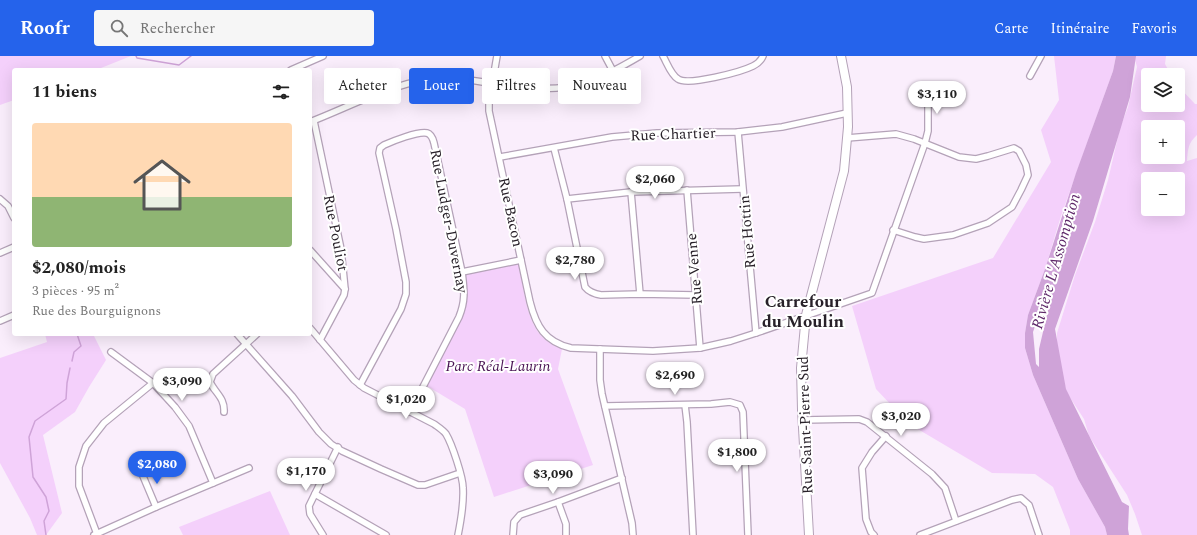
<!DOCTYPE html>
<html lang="fr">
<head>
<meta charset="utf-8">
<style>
	:root { --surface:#fff; --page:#f6f6f6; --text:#222; --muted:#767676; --line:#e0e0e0; --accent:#2563eb }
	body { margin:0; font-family:Spectral,serif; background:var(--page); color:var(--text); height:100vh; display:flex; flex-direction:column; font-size:15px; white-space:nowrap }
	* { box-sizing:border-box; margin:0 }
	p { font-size:13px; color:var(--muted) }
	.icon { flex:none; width:22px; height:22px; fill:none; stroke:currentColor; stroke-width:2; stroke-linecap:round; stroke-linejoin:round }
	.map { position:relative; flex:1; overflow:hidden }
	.drawer { position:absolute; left:12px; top:12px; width:300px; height:268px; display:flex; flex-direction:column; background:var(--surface); border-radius:4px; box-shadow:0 4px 16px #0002 }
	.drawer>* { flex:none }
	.hud { position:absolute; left:324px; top:12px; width:380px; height:36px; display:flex; gap:8px }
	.tools { position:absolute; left:1141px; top:12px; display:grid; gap:8px }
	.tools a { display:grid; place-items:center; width:44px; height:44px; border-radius:4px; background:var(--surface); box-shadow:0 4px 16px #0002; font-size:20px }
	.price { position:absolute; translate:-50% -34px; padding:0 9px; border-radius:14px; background:#fff; color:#222; font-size:13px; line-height:26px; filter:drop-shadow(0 1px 2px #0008) }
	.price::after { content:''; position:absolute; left:50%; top:24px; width:12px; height:9px; margin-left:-6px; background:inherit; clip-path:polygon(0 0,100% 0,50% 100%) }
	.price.current { background:var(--accent); color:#fff }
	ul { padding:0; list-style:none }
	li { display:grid; align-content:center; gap:8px; height:212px; padding:0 20px }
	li+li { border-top:1px solid var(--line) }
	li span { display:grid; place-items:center; height:124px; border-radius:4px; color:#555 }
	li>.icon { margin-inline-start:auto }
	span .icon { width:72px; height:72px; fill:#fffc; stroke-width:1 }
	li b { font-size:17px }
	h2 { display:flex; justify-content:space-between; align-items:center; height:48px; padding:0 20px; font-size:17px }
	.pill { padding:0 14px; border-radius:4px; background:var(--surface); box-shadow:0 4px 16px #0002; font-size:14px; line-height:36px }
	.pill.current { background:var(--accent); color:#fff }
	header { display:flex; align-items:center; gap:24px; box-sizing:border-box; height:56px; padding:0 20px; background:var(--accent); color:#fff }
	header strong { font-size:19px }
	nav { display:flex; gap:22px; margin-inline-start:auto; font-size:14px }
	.search { width:280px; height:36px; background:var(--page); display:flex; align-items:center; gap:10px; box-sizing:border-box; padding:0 14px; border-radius:4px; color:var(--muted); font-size:15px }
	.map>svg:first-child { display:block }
</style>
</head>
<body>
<header>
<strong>Roofr</strong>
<div class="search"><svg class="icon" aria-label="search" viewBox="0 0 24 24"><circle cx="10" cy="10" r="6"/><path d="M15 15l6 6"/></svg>Rechercher</div>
<nav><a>Carte</a><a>Itinéraire</a><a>Favoris</a></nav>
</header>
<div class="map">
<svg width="1197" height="479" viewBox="0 0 1197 479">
	<rect width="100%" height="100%" fill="#faeefc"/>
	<g fill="#f4d0fb" fill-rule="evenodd">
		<path d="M0,0H131L96,14H14V44L0,49Z"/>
		<path d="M1054,0H1116L1113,15L1061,160L1045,213L1028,259L1025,277V292L1033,319L1078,423L1105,471L1107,479H1070V474L1053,431L1035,418L992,417L916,372L893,351L876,333L852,250L993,202L1051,106L1041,74L1059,44Z"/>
		<path d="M1134,0H1166L1165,8L1171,19H1148V49H1178V30L1195,48H1197V79C1188,87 1188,93 1187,105L1197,102V479H1142L1135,458L1127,439L1089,380L1084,363L1067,337L1057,300V277L1075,219L1095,166L1108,124L1120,72L1128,51L1137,11ZM1148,71H1178V101H1148ZM1148,123H1178V153H1148Z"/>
		<path d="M519,207C524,233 526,273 550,287C554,290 558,291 562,293L558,313L593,409L494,441L465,353L427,330L459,267L465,254L467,233L466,219Z"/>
		<path d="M45,278H93L106,304L89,331L75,356L43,379L62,457L46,479H37L30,462L0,407V302L47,286Z"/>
		<path d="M270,435L290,479H183L179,471Z"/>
	</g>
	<path fill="#cfa3d8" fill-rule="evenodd" d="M1116,0H1136L1130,41L1093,165L1055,273L1066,333L1122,446L1129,450L1128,473L1129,479H1107L1105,471L1078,423L1033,319L1025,292V277L1028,259L1045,213L1076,117L1113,15ZM1047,236L1050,246L1039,293V311L1036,308L1033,276Z"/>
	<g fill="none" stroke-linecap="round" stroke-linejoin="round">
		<g stroke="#cfa3d8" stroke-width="1.5">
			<path d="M136,0L137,2L179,9L191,0"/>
			<path d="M72,305L74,296L81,290L77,278"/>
			<path d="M46,479L44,465L49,455L46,441L33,421L29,381L35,365L66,343L67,327L70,312"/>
		</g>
		<defs>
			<g id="street">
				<path d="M497,0L489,46V55L530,246C536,270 545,286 571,292L653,295L700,292L731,285L756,277L872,237L925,87L928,75V29"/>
				<path d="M605,0L613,15"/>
				<path d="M663,0C667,7 671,19 678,23C688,30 741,16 753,10C757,8 761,5 763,0"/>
				<path d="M291,14L323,0"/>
				<path d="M1030,20L1041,0"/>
				<path d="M314,65L341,193L345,233L344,239L320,284"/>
				<path d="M310,66C354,49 400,23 448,21C493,26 544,41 588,26C606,20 623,10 640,0"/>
				<path d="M738,76L756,277"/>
				<path d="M847,82L896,78L914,83L959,101L976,103L988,100L1014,92L1019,95L1026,109L1028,119L1021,134L1012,151L988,167L953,179L924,183L915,181L893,174"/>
				<path d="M554,92L567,143L585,231C589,236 595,238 601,239L640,238L696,239"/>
				<path d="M500,101L612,81L657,77L738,76L782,71L847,57"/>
				<path d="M687,134L700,292"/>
				<path d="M631,136L640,238"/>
				<path d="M0,143L8,150L14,162"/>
				<path d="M567,143L631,136L742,133"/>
				<path d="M310,194L345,233"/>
				<path d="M0,197L14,191"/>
				<path d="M462,216L521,204"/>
				<path d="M0,265L14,259"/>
				<path d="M310,272L354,324L364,332L434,368C438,371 443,374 446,378C452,388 463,421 463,432C464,448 461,464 458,479"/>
				<path d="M237,278L292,340L319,376L331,388L342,395L381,413L418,429H425L460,417"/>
				<path d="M600,293V324L602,338L632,467L633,479"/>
				<path d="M111,296L153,327L175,351L189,370L213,427"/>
				<path d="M360,329L401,253L406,238V226L396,173L379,97L380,92L384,89C393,85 418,75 427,77C431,78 433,83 434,87L462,216C464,233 466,244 459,261L410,356"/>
				<path d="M685,349L687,366L693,479"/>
				<path d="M605,350L711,348L730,346L740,349L743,356L748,479"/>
				<path d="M224,356C225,342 215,337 210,326L213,318L257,278"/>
				<path d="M802,364L859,363L867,366L932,418L945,432L956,465"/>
				<path d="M140,413L156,451"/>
				<path d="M315,438L386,479"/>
				<path d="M558,446L566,468V479"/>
				<path d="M97,478L79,430V411L86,390L104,367L153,327"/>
				<path d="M94,479L156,451L249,412"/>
				<path d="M323,479L310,458L309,450L338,391"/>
				<path d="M513,479L514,466L520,459L558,446L622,422"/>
				<path d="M874,479L871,476L866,463L862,412L872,396L886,380"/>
				<path d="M920,479L1012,444L1021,442L1029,449L1039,479"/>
			</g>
			<path id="secondary" d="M809,479L802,354L801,312L806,259L844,115L848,71L847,31L841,0"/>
		</defs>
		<use href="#street" stroke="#b4a2b8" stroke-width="8"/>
		<use href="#secondary" stroke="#b4a2b8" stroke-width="10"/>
		<use href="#street" stroke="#fff" stroke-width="5.5"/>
		<use href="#secondary" stroke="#fff" stroke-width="8"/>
	</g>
	<g text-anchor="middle" stroke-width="4" stroke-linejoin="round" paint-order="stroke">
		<g font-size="15" fill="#282129" stroke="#fff">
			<text transform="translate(673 78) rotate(-2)" y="5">Rue Chartier</text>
			<text transform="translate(511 156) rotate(78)" y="5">Rue Bacon</text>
			<text transform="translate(449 165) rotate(79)" y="5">Rue Ludger-Duvernay</text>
			<text transform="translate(747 176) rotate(-95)" y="5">Rue Hottin</text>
			<text transform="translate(336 177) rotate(79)" y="5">Rue Pouliot</text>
			<text transform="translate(694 213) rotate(-95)" y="5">Rue Venne</text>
			<text transform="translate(805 369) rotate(-92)" y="5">Rue Saint-Pierre Sud</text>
		</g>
		<g font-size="15" font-style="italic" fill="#4a1454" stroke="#fff">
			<text x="498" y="315">Parc Réal-Laurin</text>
		</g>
		<g font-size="16" font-style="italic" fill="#5e2869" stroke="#fff">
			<text transform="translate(1055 205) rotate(-74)" y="6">Rivière L'Assomption</text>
		</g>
		<g font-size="17" font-weight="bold" fill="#282129" stroke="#fff">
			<text x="803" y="251">Carrefour<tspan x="803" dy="20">du Moulin</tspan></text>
		</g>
	</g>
</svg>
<div class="tools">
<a><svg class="icon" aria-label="layers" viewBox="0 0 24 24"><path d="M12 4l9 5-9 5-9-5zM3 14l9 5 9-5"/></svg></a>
<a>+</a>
<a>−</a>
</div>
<b class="price" style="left:937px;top:59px">$3,110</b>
<b class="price" style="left:655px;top:144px">$2,060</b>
<b class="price" style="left:575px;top:225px">$2,780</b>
<b class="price" style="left:675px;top:340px">$2,690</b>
<b class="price" style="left:182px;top:346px">$3,090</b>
<b class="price" style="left:406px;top:364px">$1,020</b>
<b class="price" style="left:901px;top:381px">$3,020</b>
<b class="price" style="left:737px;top:417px">$1,800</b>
<b class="price current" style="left:157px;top:429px">$2,080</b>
<b class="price" style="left:306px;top:436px">$1,170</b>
<b class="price" style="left:553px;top:439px">$3,090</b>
<div class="hud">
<a class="pill">Acheter</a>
<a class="pill current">Louer</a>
<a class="pill">Filtres</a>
<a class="pill">Nouveau</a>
</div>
<section class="drawer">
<h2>11 biens<svg class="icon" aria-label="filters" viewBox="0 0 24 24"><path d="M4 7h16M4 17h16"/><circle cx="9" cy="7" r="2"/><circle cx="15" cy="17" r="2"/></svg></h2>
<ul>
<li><span style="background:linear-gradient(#ffd9b3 60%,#8fb573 0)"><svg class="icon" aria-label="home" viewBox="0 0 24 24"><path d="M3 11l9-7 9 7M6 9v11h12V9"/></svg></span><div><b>$2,080/mois</b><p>3 pièces · 95 m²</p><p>Rue des Bourguignons</p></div></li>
</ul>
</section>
</div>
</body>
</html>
